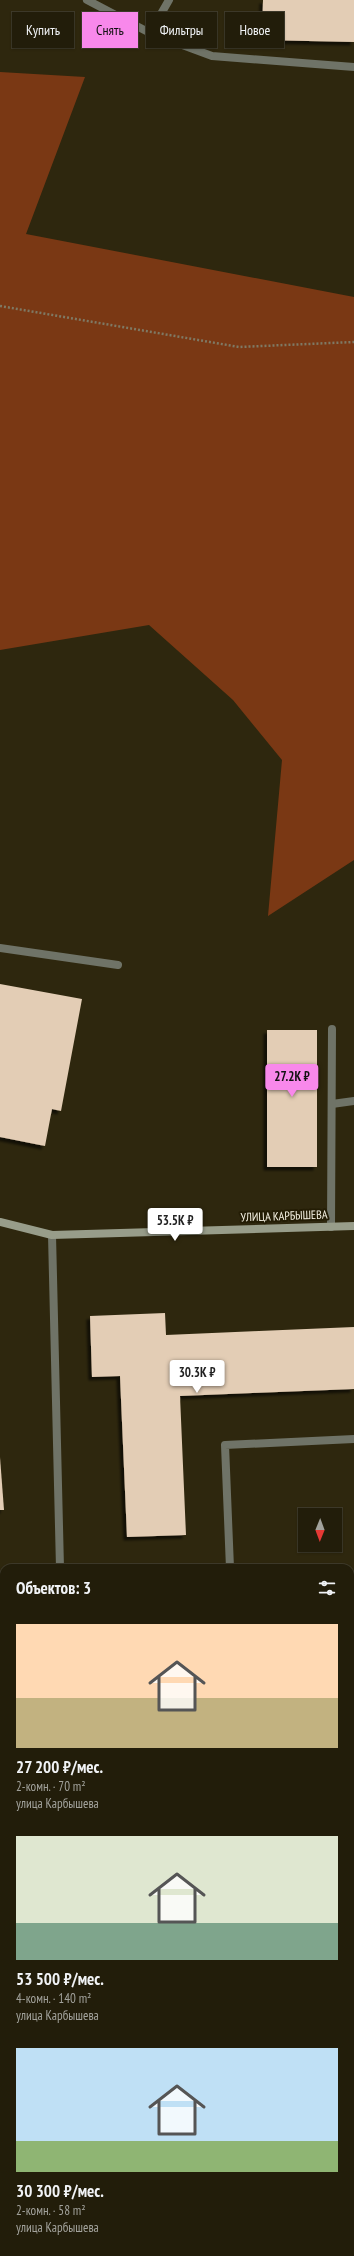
<!DOCTYPE html>
<html lang="ru">
<head>
<meta charset="utf-8">
<style>
	:root { --surface:#221d0a; --page:#2e2a18; --text:#f1f3f6; --muted:#a2a29c; --line:#3f3b2b; --accent:#f888eb }
	body { margin:0; font-family:"PT Sans Narrow",sans-serif; background:var(--page); color:var(--text); height:100vh; display:flex; flex-direction:column; font-size:15px; white-space:nowrap }
	* { box-sizing:border-box; margin:0 }
	p { font-size:13px; color:var(--muted) }
	.icon { flex:none; width:22px; height:22px; fill:none; stroke:currentColor; stroke-width:2; stroke-linecap:round; stroke-linejoin:round }
	.map { position:relative; flex:1; overflow:hidden }
	.drawer { position:absolute; left:0px; top:1564px; width:354px; height:692px; display:flex; flex-direction:column; background:var(--surface); border-radius:12px 12px 0 0; box-shadow:0 1px 3px #0004,0 0 0 1px var(--line) }
	.drawer>* { flex:none }
	.top-card { position:absolute; left:12px; top:12px; width:330px; height:36px; display:flex; gap:8px }
	.needle { width:26px; rotate:181deg }
	.tools { position:absolute; left:298px; top:1508px; display:grid; gap:8px }
	.tools a { display:grid; place-items:center; width:44px; height:44px; border-radius:0px; background:var(--surface); box-shadow:0 1px 3px #0004,0 0 0 1px var(--line); font-size:20px }
	.price { position:absolute; translate:-50% -34px; padding:0 9px; border-radius:4px; background:#fff; color:#222; font-size:13px; line-height:26px; filter:drop-shadow(0 1px 2px #0008) }
	.price::after { content:''; position:absolute; left:50%; top:24px; width:12px; height:9px; margin-left:-6px; background:inherit; clip-path:polygon(0 0,100% 0,50% 100%) }
	.price.on { background:var(--accent); color:#111 }
	ul { padding:0; list-style:none }
	li { display:grid; align-content:center; gap:8px; height:212px; padding:0 16px }
	li span { display:grid; place-items:center; height:124px; border-radius:0px; color:#555 }
	li>.icon { margin-inline-start:auto }
	span .icon { width:72px; height:72px; fill:#fffc; stroke-width:1 }
	li b { font-size:17px }
	h2 { display:flex; justify-content:space-between; align-items:center; height:48px; padding:0 16px; font-size:17px }
	.pill { padding:0 14px; border-radius:0px; background:var(--surface); box-shadow:0 1px 3px #0004,0 0 0 1px var(--line); font-size:14px; line-height:36px }
	.pill.on { background:var(--accent); color:#111 }
	.map>svg:first-child { display:block }
</style>
</head>
<body>
<div class="map">
<svg width="354" height="2256" viewBox="0 0 354 2256">
	<defs>
		<filter id="shadow"><feDropShadow dx="-3.5" dy="3.5" stdDeviation="1" flood-color="#0009"/></filter>
	</defs>
	<rect width="100%" height="100%" fill="#2e270e"/>
	<path fill="#7a3814" d="M0,72L85,77L26,234L354,297V860L268,916L282,760L233,700L149,625L0,650Z"/>
	<g fill="#e3cdb5" filter="url(#shadow)">
		<path d="M263,0H354V42L262,40Z"/>
		<path d="M0,984L82,999L61,1111L52,1109L45,1146L0,1137Z"/>
		<rect x="267" y="1030" width="50" height="137"/>
		<path d="M165,1313L166,1335L354,1327V1389L180,1396L186,1535L127,1537L120,1376L92,1377L90,1316Z"/>
		<path d="M0,1457L4,1510H0Z"/>
		<path d="M354,1692V1772H350V1693Z"/>
		<rect x="350" y="1888" width="4" height="143"/>
		<path d="M4,2041V2101L0,2097V2046Z"/>
		<path d="M278,2252H346V2256H279Z"/>
	</g>
	<g fill="none" stroke-linecap="round" stroke-linejoin="round">
		<path stroke="#7f7964" stroke-width="2.5" stroke-dasharray="2 2" stroke-linecap="butt" d="M0,306L239,347L354,342"/>
		<g stroke="#6f7367" stroke-width="8">
			<path d="M150,33L169,0"/>
			<path d="M0,948L118,965"/>
			<path d="M332,1104L354,1101"/>
			<path d="M331,1227L332,1029"/>
			<path d="M52,1235L60,1568"/>
			<path d="M230,1568L225,1445L354,1439"/>
			<path d="M0,1589L4,1587"/>
			<path d="M350,1657H354"/>
			<path d="M0,1984L4,1979"/>
			<path d="M350,2067H354"/>
		</g>
		<g stroke="#6f7367" stroke-width="8">
			<path d="M87,0L150,33L212,56L354,67"/>
			<path d="M0,1967L4,1970"/>
			<path d="M350,2162H354"/>
			<path d="M0,2194L4,2192"/>
		</g>
		<path stroke="#989d8a" stroke-width="8" d="M0,1222L52,1235L354,1226"/>
	</g>
	<g text-anchor="middle" stroke-width="4" stroke-linejoin="round" paint-order="stroke">
		<g font-size="12" fill="#f6f2e3" stroke="#241d05">
			<text transform="translate(284 1216) rotate(-2)" y="4">УЛИЦА КАРБЫШЕВА</text>
		</g>
	</g>
</svg>
<div class="tools">
<a><svg class="needle" viewBox="-14 -14 28 28"><path d="M0-13l5 13h-10z" fill="#e53935"/><path d="M0 13l5-13h-10z" fill="#a2a29c"/></svg></a>
</div>
<b class="price on" style="left:292px;top:1098px">27.2K ₽</b>
<b class="price" style="left:175px;top:1242px">53.5K ₽</b>
<b class="price" style="left:197px;top:1394px">30.3K ₽</b>
<div class="top-card">
<a class="pill">Купить</a>
<a class="pill on">Снять</a>
<a class="pill">Фильтры</a>
<a class="pill">Новое</a>
</div>
<section class="drawer">
<h2>Объектов: 3<svg class="icon" aria-label="filters" viewBox="0 0 24 24"><path d="M4 7h16M4 17h16"/><circle cx="9" cy="7" r="2"/><circle cx="15" cy="17" r="2"/></svg></h2>
<ul>
<li><span style="background:linear-gradient(#ffd9b3 60%,#c2b280 0)"><svg class="icon" aria-label="home" viewBox="0 0 24 24"><path d="M3 11l9-7 9 7M6 9v11h12V9"/></svg></span><div><b>27 200 ₽/мес.</b><p>2-комн. · 70 m²</p><p>улица Карбышева</p></div></li>
<li><span style="background:linear-gradient(#dfe7d0 70%,#7fa58c 0)"><svg class="icon" aria-label="home" viewBox="0 0 24 24"><path d="M3 11l9-7 9 7M6 9v11h12V9"/></svg></span><div><b>53 500 ₽/мес.</b><p>4-комн. · 140 m²</p><p>улица Карбышева</p></div></li>
<li><span style="background:linear-gradient(#bfe0f5 75%,#8fb573 0)"><svg class="icon" aria-label="home" viewBox="0 0 24 24"><path d="M3 11l9-7 9 7M6 9v11h12V9"/></svg></span><div><b>30 300 ₽/мес.</b><p>2-комн. · 58 m²</p><p>улица Карбышева</p></div></li>
</ul>
</section>
</div>
</body>
</html>
